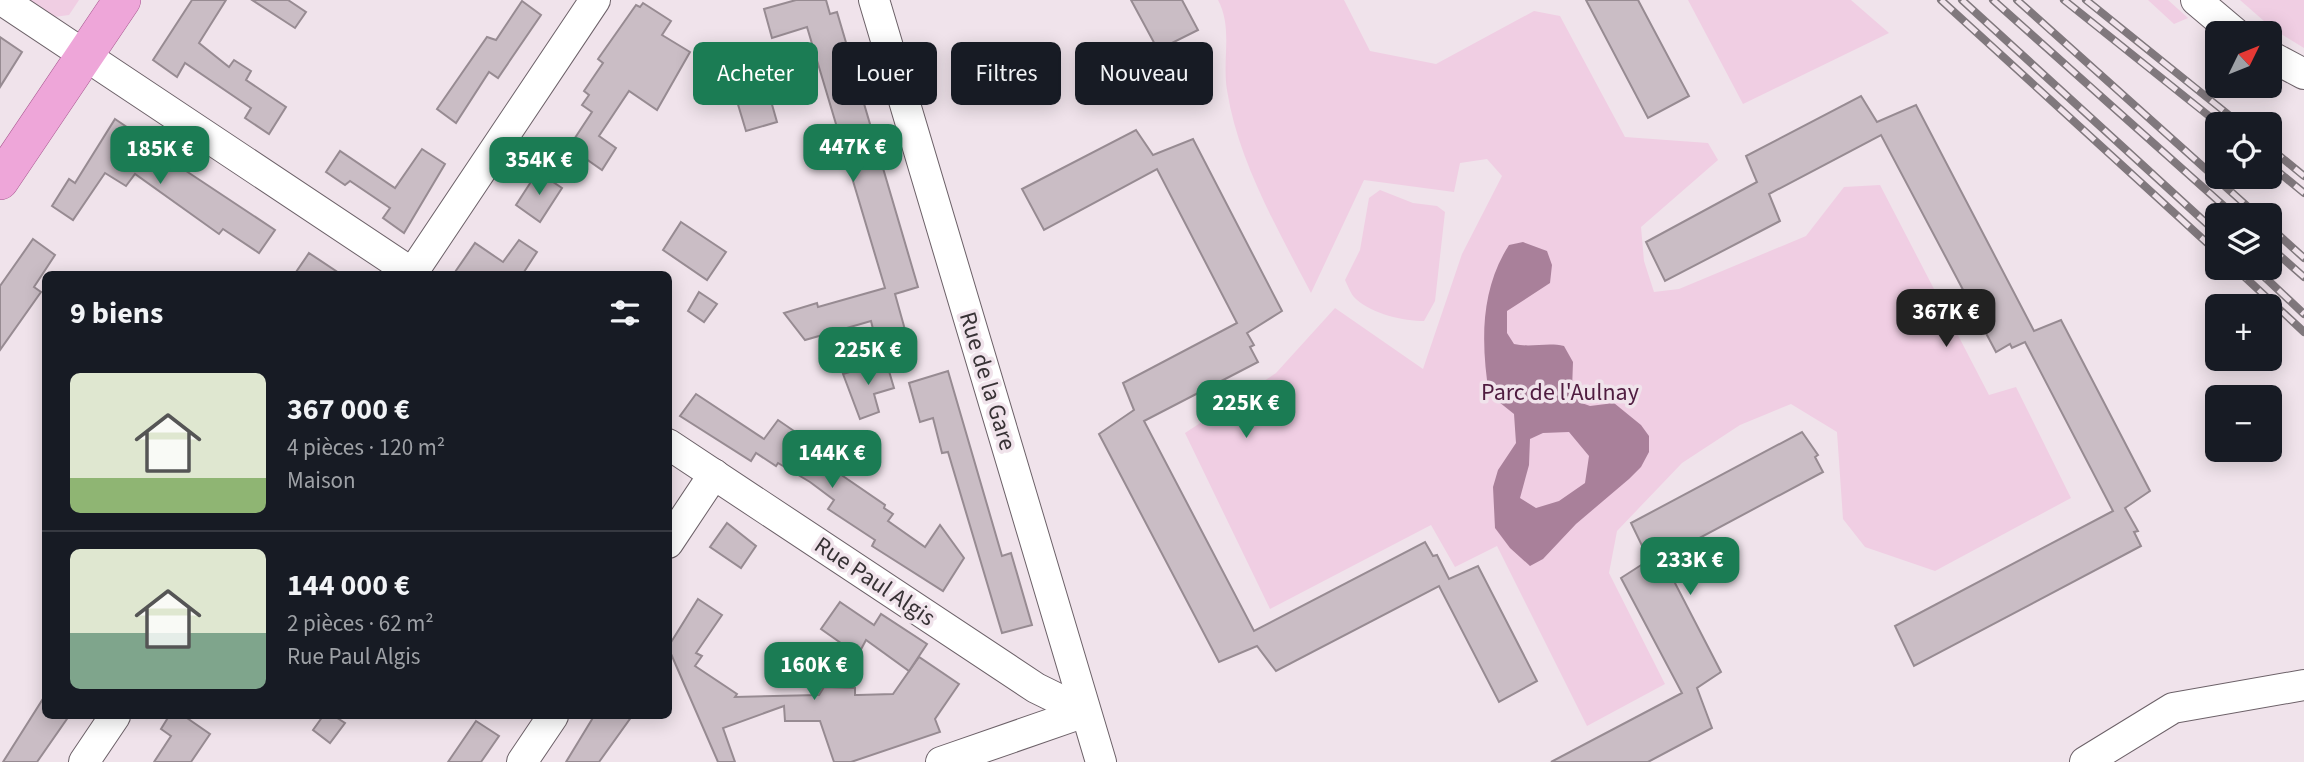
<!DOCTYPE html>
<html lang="fr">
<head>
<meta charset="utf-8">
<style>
	:root { --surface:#171b24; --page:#20242c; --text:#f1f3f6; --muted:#9ea1a6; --line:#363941; --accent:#1b7c54 }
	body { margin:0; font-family:"Source Sans 3",sans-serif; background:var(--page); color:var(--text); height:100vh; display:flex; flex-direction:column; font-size:26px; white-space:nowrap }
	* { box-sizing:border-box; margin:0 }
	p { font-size:23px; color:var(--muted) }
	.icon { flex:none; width:38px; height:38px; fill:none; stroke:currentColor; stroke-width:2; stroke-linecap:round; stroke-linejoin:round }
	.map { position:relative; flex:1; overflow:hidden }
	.drawer { position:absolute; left:42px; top:271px; width:630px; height:448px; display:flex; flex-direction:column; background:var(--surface); border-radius:10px; box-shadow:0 4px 18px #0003 }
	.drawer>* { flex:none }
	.guide { position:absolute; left:693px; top:42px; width:665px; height:63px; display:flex; gap:14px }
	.needle { width:46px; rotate:47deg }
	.buttons { position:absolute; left:2205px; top:21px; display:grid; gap:14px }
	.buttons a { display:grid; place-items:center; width:77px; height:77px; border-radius:10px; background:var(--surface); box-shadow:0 4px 18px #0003; font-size:35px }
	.price { position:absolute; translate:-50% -60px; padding:0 16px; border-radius:14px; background:var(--accent); color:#fff; font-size:23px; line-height:46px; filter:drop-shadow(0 2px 4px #0008) }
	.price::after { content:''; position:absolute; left:50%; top:42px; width:21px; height:16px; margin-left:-10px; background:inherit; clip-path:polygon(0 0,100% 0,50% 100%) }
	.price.current { background:#222; color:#fff }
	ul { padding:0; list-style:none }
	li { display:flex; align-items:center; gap:21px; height:175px; padding:0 28px }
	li+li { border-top:2px solid var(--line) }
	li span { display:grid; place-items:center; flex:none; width:196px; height:140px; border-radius:10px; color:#555 }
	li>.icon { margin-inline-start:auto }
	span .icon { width:84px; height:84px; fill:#fffc; stroke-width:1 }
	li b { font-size:30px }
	h2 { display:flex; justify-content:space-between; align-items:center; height:84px; padding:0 28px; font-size:30px }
	.pill { padding:0 24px; border-radius:10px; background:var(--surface); box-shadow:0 4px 18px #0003; font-size:24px; line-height:63px }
	.pill.current { background:var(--accent); color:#fff }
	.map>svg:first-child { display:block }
</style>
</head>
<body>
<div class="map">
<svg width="2304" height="762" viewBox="0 0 2304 762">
	<rect width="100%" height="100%" fill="#f0e3eb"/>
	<g fill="#f0cee3">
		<path d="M29,0H79L69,15L54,17Z"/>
		<path d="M1218,0H1344L1370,51L1436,64L1534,11L1560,16L1625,137L1708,143L1718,160L1641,227L1644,261L1654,292L1679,289L1806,236L1844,187L1880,185L1989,395L2016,387L2071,498L1935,571L1865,547L1843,519L1837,432L1791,404L1740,425L1682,463L1617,531L1609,573L1665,684L1587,726L1497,546L1455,567L1431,525L1270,609L1185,433L1276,373L1335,308L1423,369L1462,254L1502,176L1487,159L1460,163L1454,192L1364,180L1311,293C1278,230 1238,161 1227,90C1222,59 1233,28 1218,0Z"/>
		<path d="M1688,0H1851L1889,33L1743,104Z"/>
		<path d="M2148,0H2168L2188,18L2174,24Z"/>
		<path d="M2240,0H2304V48L2273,29Z"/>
		<path d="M1380,190L1413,203L1437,206L1445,212L1435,301L1424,321C1404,321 1372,314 1356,299C1351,295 1348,286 1345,280L1360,250L1369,198Z"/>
	</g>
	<path fill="#a9809a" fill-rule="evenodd" d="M1523,242L1547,251L1552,265L1550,283L1507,311V333L1514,344C1531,348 1547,342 1564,346L1573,362L1572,390L1579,402L1590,406L1614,403L1641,425L1649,436V452L1641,467L1629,479L1576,524L1543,559L1530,566L1510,548L1495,528L1493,487L1498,470L1516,443L1514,414L1489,394C1481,343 1480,290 1509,245ZM1569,432L1589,456L1585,483L1559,501L1536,508L1520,498L1529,465L1530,439L1543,433Z"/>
	<g fill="#cabdc5" stroke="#978b92" stroke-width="2">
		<path d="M192,0H226L199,43L229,67L234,60L251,71L246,80L286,107L269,134L245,118L251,108L185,63L177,77L153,60Z"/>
		<path d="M252,0H288L306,12L295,28Z"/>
		<path d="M796,0H826L830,14L837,12L918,287L895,294L909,344L879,353L871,321L805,340L784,313L817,303L818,307L885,288L807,27L772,38L764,9Z"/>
		<path d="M1131,0H1182L1198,30L1158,50Z"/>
		<path d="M1586,0H1638L1689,96L1648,118Z"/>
		<path d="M522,1L541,15L498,78L489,72L456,123L437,109L487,37L496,40Z"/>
		<path d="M643,3L671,21L662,35L690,52L657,110L629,91L599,136L616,148L602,170L569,147L592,112L582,105L589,95L584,91L603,63L598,59L636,5L640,7Z"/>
		<path d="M0,37L22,52L0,87Z"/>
		<path d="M759,59L777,122L746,131L727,68Z"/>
		<path d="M1861,96L1877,122L1916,105L2034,331L2061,320L2150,491L2125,508L2138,531L2134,532L2141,546L1914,666L1895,626L2113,511L2025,342L2012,348L2010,344L1996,352L1881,135L1769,194L1780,221L1665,281L1646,242L1757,182L1746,156Z"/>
		<path d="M115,119L143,138L141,141L275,230L259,253L223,229L219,234L135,174L126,186L105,173L73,220L52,206L69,179L75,183Z"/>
		<path d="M1136,130L1153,155L1193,139L1282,311L1247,333L1254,345L1250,347L1258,362L1144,421L1254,631L1425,542L1433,556L1437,555L1449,579L1478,566L1537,681L1499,702L1439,586L1276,671L1257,646L1219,662L1099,434L1134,410L1123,383L1237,323L1157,169L1044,230L1022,189Z"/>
		<path d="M422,149L445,164L404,233L383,218L390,208L350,181L345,185L326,172L340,151L395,188Z"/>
		<path d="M536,174L539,177L541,174L562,188L540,222L516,205Z"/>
		<path d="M681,222L726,252L707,280L663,250Z"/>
		<path d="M33,239L55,255L34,287L41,292L0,350V286Z"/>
		<path d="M519,240L537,252L522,275H453L475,243L503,262Z"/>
		<path d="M309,253L342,275H294Z"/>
		<path d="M699,292L717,304L704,322L688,311Z"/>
		<path d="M886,361L894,388L874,394L879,412L860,419L843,374Z"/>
		<path d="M948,371L1002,556L1011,553L1032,625L1002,633L948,452L942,453L933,418L920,422L909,383Z"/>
		<path d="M696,394L764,439L778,420L845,466L840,474L885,505L884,508L893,514L888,521L925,547L940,525L964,558L943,591L872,546L875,540L828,509L834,500L810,482L778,463L776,466L756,453L751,461L680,416Z"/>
		<path d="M1802,432L1818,455L1815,457L1823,472L1662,558L1721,672L1697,688L1712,728L1648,762H1551L1682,693L1621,578L1649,560L1631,523Z"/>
		<path d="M727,523L756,546L741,568L710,547Z"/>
		<path d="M698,599L722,615L696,653L702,656L695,666L737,694L735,697L819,695L824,687L855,688V695H858L893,694L919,657L959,684L935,719L940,732L851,762H834L820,721H785L784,706L723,728L735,762H718L668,647Z"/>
		<path d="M840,602L874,625L881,614L927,644L909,671L866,640L858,655L821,629Z"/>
		<path d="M46,694V716H69L37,762H3Z"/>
		<path d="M169,716H184L210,734L191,762H154L171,736L161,729Z"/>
		<path d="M323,716H334L345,723L330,743L313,730Z"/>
		<path d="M594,716H632L599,762H566Z"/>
		<path d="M476,721L499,736L481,762H448Z"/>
	</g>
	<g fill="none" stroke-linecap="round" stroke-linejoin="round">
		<defs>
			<g id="minor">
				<path d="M2,0L415,275"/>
				<path d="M874,0L1101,762"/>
				<path d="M2196,0L2235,33"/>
				<path d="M2270,56L2304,74"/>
				<path d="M411,275L595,0"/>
				<path d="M668,444L1036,688L1085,712"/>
				<path d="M668,543L714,474"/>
				<path d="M84,762L115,716"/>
				<path d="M522,762L553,716"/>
				<path d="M941,762L1085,712"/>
				<path d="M2085,762L2173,708L2304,685"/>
			</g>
			<path id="major" d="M0,181L122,0"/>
		</defs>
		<use href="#minor" stroke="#6c6168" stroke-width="32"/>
		<use href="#major" stroke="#a7578f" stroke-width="38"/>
		<use href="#minor" stroke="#fff" stroke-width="30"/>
		<use href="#major" stroke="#eea6d9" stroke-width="37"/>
		<defs>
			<g id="rail">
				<path d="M1941,0L2217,252"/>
				<path d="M1962,0L2217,233"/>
				<path d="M1993,0L2234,215"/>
				<path d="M2017,0L2257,215"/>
				<path d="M2064,0L2219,124"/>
				<path d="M2086,0L2240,124"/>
				<path d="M2270,148L2304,176"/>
				<path d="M2270,165L2304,193"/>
				<path d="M2270,227L2304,258"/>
				<path d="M2270,247L2304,277"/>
				<path d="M2235,268L2304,332"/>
				<path d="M2255,268L2304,314"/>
			</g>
		</defs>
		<use href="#rail" stroke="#80787d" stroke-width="8"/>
		<use href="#rail" stroke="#f0e3eb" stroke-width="5" stroke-dasharray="16" stroke-linecap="butt"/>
	</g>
	<g text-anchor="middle" stroke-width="7" stroke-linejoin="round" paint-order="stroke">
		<g font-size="24" fill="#373235" stroke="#f0e3eb">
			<text transform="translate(988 381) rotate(73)" y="8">Rue de la Gare</text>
			<text transform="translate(875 581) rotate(34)" y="8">Rue Paul Algis</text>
		</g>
		<g font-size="24" fill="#4f1c40" stroke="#f0e3eb">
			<text x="1560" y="400">Parc de l'Aulnay</text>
		</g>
	</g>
</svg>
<div class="buttons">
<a><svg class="needle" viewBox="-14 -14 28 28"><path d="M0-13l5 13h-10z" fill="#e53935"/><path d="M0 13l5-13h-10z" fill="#9ea1a6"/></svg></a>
<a><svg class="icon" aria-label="locate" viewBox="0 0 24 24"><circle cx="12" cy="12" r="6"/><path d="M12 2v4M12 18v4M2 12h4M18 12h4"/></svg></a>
<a><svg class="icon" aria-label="layers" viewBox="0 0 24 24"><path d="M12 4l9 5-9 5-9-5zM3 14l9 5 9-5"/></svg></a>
<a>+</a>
<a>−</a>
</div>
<b class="price" style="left:853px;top:184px">447K €</b>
<b class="price" style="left:160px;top:186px">185K €</b>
<b class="price" style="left:539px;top:197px">354K €</b>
<b class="price current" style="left:1946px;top:349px">367K €</b>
<b class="price" style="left:868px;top:387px">225K €</b>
<b class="price" style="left:1246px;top:440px">225K €</b>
<b class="price" style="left:832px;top:490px">144K €</b>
<b class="price" style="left:1690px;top:597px">233K €</b>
<b class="price" style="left:814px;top:702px">160K €</b>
<div class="guide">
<a class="pill current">Acheter</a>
<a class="pill">Louer</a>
<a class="pill">Filtres</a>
<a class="pill">Nouveau</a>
</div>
<section class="drawer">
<h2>9 biens<svg class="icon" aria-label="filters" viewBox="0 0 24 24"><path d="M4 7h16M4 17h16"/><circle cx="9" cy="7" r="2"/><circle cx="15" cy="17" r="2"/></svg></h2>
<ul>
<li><span style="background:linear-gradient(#dfe7d0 75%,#8fb573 0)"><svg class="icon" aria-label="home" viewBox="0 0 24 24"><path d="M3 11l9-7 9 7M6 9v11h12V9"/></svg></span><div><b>367 000 €</b><p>4 pièces · 120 m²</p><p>Maison</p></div></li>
<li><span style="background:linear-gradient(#dfe7d0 60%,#7fa58c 0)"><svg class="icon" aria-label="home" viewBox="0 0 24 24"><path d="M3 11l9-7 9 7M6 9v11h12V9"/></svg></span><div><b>144 000 €</b><p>2 pièces · 62 m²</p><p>Rue Paul Algis</p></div></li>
</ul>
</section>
</div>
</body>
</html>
